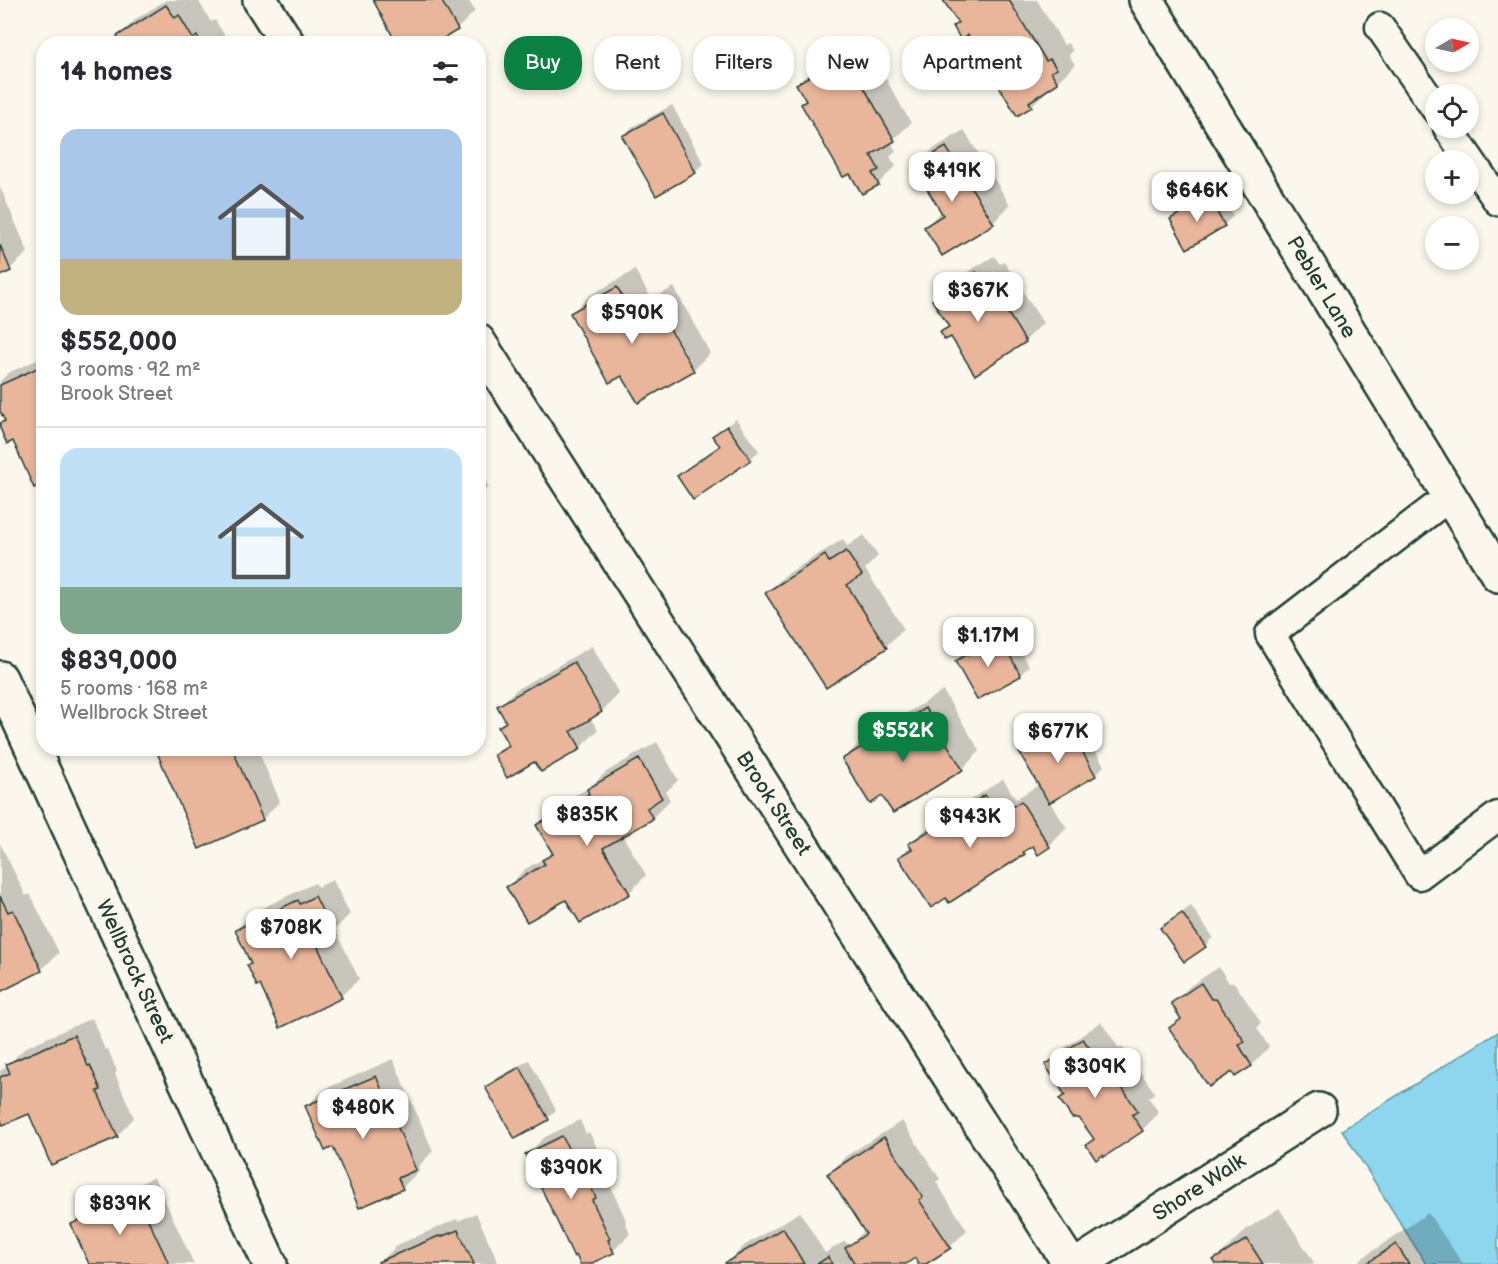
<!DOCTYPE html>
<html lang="en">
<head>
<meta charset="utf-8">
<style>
	:root { --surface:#fff; --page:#f2f2f3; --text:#2b2b33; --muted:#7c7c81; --line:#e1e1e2; --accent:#0b8043 }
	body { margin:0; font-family:"Balsamiq Sans",sans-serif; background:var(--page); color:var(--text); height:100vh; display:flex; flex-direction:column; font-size:22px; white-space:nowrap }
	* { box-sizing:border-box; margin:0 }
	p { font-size:20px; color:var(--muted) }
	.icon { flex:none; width:33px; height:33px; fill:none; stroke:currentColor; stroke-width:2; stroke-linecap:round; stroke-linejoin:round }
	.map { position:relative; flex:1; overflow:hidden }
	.sheet { position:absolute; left:36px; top:36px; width:450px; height:720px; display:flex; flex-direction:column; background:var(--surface); border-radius:24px; box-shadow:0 3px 9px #0003 }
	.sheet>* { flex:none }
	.guide { position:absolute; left:504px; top:36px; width:570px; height:54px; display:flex; gap:12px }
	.needle { width:39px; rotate:81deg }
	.buttons { position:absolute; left:1425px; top:18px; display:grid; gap:12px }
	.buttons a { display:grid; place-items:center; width:54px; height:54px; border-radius:50%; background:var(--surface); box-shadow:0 3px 9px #0003; font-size:30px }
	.price { position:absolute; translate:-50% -51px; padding:0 14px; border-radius:12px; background:#fff; color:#222; font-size:20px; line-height:39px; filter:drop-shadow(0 2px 3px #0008) }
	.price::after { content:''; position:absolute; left:50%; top:36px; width:18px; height:14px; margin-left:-9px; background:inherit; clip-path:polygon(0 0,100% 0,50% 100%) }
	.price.active { background:var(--accent); color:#fff }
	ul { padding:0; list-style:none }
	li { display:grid; align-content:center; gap:12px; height:318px; padding:0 24px }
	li+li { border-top:2px solid var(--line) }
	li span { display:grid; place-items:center; height:186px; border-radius:18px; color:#555 }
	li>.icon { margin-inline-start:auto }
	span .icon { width:108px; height:108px; fill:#fffc; stroke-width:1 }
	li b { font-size:26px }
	h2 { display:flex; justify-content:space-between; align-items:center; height:72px; padding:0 24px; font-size:26px }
	.pill { padding:0 21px; border-radius:24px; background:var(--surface); box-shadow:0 3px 9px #0003; font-size:21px; line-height:54px }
	.pill.active { background:var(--accent); color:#fff }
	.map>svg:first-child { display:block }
</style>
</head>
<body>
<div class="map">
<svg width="1498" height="1264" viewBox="0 0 1498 1264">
	<rect width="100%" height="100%" fill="#fbf7ec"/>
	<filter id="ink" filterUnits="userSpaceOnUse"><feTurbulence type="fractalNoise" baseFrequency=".0167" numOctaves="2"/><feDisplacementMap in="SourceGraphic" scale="12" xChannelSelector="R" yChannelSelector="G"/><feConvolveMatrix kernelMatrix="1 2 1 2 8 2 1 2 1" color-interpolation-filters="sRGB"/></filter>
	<g filter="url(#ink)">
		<path fill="#8dd6ee" stroke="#6199a4" stroke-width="1.5" d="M1498,1032V1264H1426L1342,1130Z"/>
		<g fill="#0003">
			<path d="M166,0H191L192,2L198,0L211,22L215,20L230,44H123L119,36L136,19Z"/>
			<path d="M374,0H468L475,11L457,29Z"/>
			<path d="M945,0H1037L1064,45L1068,43L1073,51L1069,55L1075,65L1031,106L968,33Z"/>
			<path d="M858,42L867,58L872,55L911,123L891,142L896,151L890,157L896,166L878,184L862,192L798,84L816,67Z"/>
			<path d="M672,105L704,164L695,172L624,136L632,127Z"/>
			<path d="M964,130L1010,205L993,223L926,227L942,210L915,166L933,149Z"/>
			<path d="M0,187L28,252L10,269L0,274Z"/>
			<path d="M1217,189L1233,216L1224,225L1171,219L1180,211Z"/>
			<path d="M994,256L1000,264L1004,262L1043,323L1025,341L976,372L952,335L942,333L949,325L934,300L951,282Z"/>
			<path d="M635,270L690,367H693L654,298L674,287L710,353L693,370L622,374L572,313L589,296Z"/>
			<path d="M44,357V482L14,439L0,425L5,419L0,407V381L10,372Z"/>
			<path d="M736,419L759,451L750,459L679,476L687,468L720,445L714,436L723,428Z"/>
			<path d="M478,470L489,487L478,497Z"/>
			<path d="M864,535L878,556L865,569L904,629L886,646L826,686L766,594L784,576L843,539L847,546Z"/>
			<path d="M1009,629L1029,666L1020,675L978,698L957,661L966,652Z"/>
			<path d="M592,646L619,694L602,711L590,718L598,730L580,748L535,760L495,755L508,742L500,727L507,720L499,706L517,689Z"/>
			<path d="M943,691L980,751L963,768L893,811L882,794L844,759L861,741Z"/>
			<path d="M1076,717L1104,766L1095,775L1049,801L1067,828L1049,846L1033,844L1024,852L949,901L900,857L911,846L910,844L928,827L1003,779L1016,799L1040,784L1021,752L1030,744Z"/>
			<path d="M657,742L678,780L666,792L670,800L652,818L622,835L646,875L629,893L567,898L508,887L525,869L549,856L553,851L538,825L555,807L590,787L606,772Z"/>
			<path d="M157,748H257L280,801L263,819L199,847Z"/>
			<path d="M0,843L26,896L30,894L59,953L41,970L0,990Z"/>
			<path d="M333,880L350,914L335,929L359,979L341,996L261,983L249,966L252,963L236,930L254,912L315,883L318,887Z"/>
			<path d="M1191,906L1213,937L1205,946L1162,928L1171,920Z"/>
			<path d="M1219,967L1229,983L1234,982L1261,1023L1257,1028L1269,1047L1252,1065L1236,1075L1232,1070L1171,1028L1182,1017L1173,1003L1190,986Z"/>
			<path d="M92,1018L105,1050L108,1049L117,1071L115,1074L134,1118L117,1136L30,1112L0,1114V1071L8,1065L26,1047Z"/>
			<path d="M1101,1022L1119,1048L1122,1046L1155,1093L1149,1098L1159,1113L1142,1130L1088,1145L1095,1138L1080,1116L1060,1099L1065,1094L1047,1066L1064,1048Z"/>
			<path d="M393,1059L433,1151L418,1167L420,1170L402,1188L333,1145L307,1106L325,1089Z"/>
			<path d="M529,1060L556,1110L548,1118L487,1087L495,1079Z"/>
			<path d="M580,1120L586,1134L589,1132L613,1180L609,1183L626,1220L625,1222L630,1234L613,1251L587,1264H582L527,1154L545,1137Z"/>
			<path d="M902,1121L940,1179L936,1182L967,1230L950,1247L924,1264H920L915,1256L903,1264H728L727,1263L745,1245L800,1212L825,1253L845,1241L849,1246L865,1230L829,1174L846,1156Z"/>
			<path d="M154,1177L194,1264H91L72,1225L90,1207Z"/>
			<path d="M1279,1208L1315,1264H1217L1215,1260L1247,1229Z"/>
			<path d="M476,1213L498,1262L496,1264H381L380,1263L397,1245L457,1219L458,1221Z"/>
			<path d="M1428,1213L1463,1264H1356L1361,1259Z"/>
		</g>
		<g fill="#e9b59b" stroke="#1f3d34" stroke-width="1.5">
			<path d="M373,0H441L458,30L434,44H397Z"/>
			<path d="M943,0H1009L1046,61L1050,59L1057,69L1051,72L1058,83L1029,102L1032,107L1017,116L968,35L961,40L953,26L958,23Z"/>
			<path d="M166,5L175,18L179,15L193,39L197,36L202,44H122L117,36Z"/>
			<path d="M840,59L849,74L855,72L895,141L871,155L879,170L872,173L879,185L862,194L850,174L843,177L801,104L806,101L796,84Z"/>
			<path d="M663,113L696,173L656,196L622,136Z"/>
			<path d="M946,147L994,224L942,256L924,227L943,215L913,166Z"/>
			<path d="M1208,197L1225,226L1187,249L1170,219Z"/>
			<path d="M0,245L11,271L0,276Z"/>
			<path d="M976,272L982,280L986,278L1026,342L975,375L951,337L945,340L940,332L949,327L932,300Z"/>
			<path d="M617,287L634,316L656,304L694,371L638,403L622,376L609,383L570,313Z"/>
			<path d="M44,365V484L34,488L13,441L7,444L0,428V423L5,421L0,411V385Z"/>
			<path d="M727,426L751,460L693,500L677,476L720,446L712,436Z"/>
			<path d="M846,551L862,575L847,585L887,648L826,688L765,593L825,555L829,562Z"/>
			<path d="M1000,637L1021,676L977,700L955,661Z"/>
			<path d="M574,662L602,712L571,731L581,749L541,772L534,762L507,778L494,755L509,746L498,727L506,722L497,706Z"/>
			<path d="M925,708L963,770L893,813L882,796L870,804L842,759Z"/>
			<path d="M1067,725L1096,776L1049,803L1019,752Z"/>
			<path d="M155,748H232L263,820L199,849Z"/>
			<path d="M639,759L662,798L647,808L653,819L603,848L630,894L580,923L566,900L527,922L506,887L545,864L542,860L553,854L536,825L589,794L587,789Z"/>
			<path d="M985,795L998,816L1021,801L1050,847L1038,855L1033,846L1023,852L1025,854L949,903L946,898L931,908L898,857L912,849L908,844Z"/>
			<path d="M0,896L8,912L13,910L42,971L0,992Z"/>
			<path d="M315,896L333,933L315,941L342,998L280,1028L260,985L257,986L247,965L251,964L235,930L298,900L300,904Z"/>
			<path d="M1182,913L1206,947L1184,962L1160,928Z"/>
			<path d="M1201,983L1211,999H1216L1245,1042L1239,1045L1252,1066L1235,1077L1232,1072L1209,1087L1169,1028L1181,1019L1171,1003Z"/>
			<path d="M74,1035L88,1066L90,1065L101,1090L97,1091L118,1137L51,1165L29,1114L3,1125L0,1118V1077L10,1073L6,1064Z"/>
			<path d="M1083,1039L1101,1064L1104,1062L1138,1111L1132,1115L1143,1131L1104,1157L1103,1155L1096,1160L1086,1145L1094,1139L1079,1118H1072L1059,1099L1065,1095L1045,1065Z"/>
			<path d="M520,1067L549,1120L515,1139L485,1087Z"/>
			<path d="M376,1076L416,1170L398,1178L403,1189L359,1208L333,1147L325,1151L305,1106Z"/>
			<path d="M562,1136L569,1150L572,1149L596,1198L592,1200L610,1239L608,1240L614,1253L590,1264H580L576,1255L574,1257L525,1154Z"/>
			<path d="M884,1137L923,1197L919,1200L951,1248L926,1264H918L915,1258L906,1264H855L845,1248L866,1234L827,1174Z"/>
			<path d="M136,1194L169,1264H89L71,1224Z"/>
			<path d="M783,1228L804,1264H726L725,1263Z"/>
			<path d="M458,1230L474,1264H379L378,1262L439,1236L440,1237Z"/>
			<path d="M1247,1239L1263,1264H1216L1213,1260Z"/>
			<path d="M1396,1244L1409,1264H1366Z"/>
			<path d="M828,1257L832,1264H817Z"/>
		</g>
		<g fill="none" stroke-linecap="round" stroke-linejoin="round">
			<defs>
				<g id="service">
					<path d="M1380,27L1436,109"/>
					<path d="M1448,128L1498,201"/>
					<path d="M1450,496L1270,634L1419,875L1498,816"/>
				</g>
				<g id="minor">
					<path d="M260,0L288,44"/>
					<path d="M1146,0L1498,575"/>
					<path d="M478,341L1070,1264"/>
					<path d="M0,678L270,1264"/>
					<path d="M1079,1264L1319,1110"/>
				</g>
			</defs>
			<use href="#service" stroke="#1f3d34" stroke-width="33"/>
			<use href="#minor" stroke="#1f3d34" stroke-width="38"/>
			<use href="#service" stroke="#fbf7ec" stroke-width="28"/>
			<use href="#minor" stroke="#fbf7ec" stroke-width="33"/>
		</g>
	</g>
	<g text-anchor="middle" stroke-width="5" stroke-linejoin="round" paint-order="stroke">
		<g font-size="21" fill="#1f3d34" stroke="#fbf7ec">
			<text transform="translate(1322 287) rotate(59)" y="7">Pebler Lane</text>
			<text transform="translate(774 803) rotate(57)" y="7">Brook Street</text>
			<text transform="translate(135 971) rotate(65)" y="7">Wellbrock Street</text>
			<text transform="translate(1199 1187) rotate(-33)" y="7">Shore Walk</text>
		</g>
	</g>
</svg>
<div class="buttons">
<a><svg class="needle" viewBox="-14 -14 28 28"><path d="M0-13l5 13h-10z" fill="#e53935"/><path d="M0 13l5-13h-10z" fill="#7c7c81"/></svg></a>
<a><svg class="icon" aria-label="locate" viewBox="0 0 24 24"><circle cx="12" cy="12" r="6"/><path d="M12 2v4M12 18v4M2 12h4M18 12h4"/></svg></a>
<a>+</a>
<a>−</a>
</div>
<b class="price" style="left:952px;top:203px">$419K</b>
<b class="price" style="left:1197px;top:223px">$646K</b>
<b class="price" style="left:978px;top:323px">$367K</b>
<b class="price" style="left:632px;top:345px">$590K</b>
<b class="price" style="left:988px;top:668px">$1.17M</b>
<b class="price active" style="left:903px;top:763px">$552K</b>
<b class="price" style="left:1058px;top:764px">$677K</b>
<b class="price" style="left:587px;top:847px">$835K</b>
<b class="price" style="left:970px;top:849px">$943K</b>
<b class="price" style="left:291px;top:960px">$708K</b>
<b class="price" style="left:1095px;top:1099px">$309K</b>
<b class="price" style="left:363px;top:1140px">$480K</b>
<b class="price" style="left:571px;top:1200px">$390K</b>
<b class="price" style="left:120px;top:1236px">$839K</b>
<div class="guide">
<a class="pill active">Buy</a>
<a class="pill">Rent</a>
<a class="pill">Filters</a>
<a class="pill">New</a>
<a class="pill">Apartment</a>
</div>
<section class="sheet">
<h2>14 homes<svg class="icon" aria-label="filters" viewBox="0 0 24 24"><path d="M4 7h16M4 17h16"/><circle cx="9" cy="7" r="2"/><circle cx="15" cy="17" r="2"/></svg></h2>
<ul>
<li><span style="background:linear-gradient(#a9c7e8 70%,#c2b280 0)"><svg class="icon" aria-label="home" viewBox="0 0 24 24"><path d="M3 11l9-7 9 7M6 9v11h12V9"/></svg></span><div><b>$552,000</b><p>3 rooms · 92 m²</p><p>Brook Street</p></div></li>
<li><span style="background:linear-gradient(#bfe0f5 75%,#7fa58c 0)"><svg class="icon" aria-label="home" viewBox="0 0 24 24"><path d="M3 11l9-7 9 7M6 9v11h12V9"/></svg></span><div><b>$839,000</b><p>5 rooms · 168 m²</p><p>Wellbrock Street</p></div></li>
</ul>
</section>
</div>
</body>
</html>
